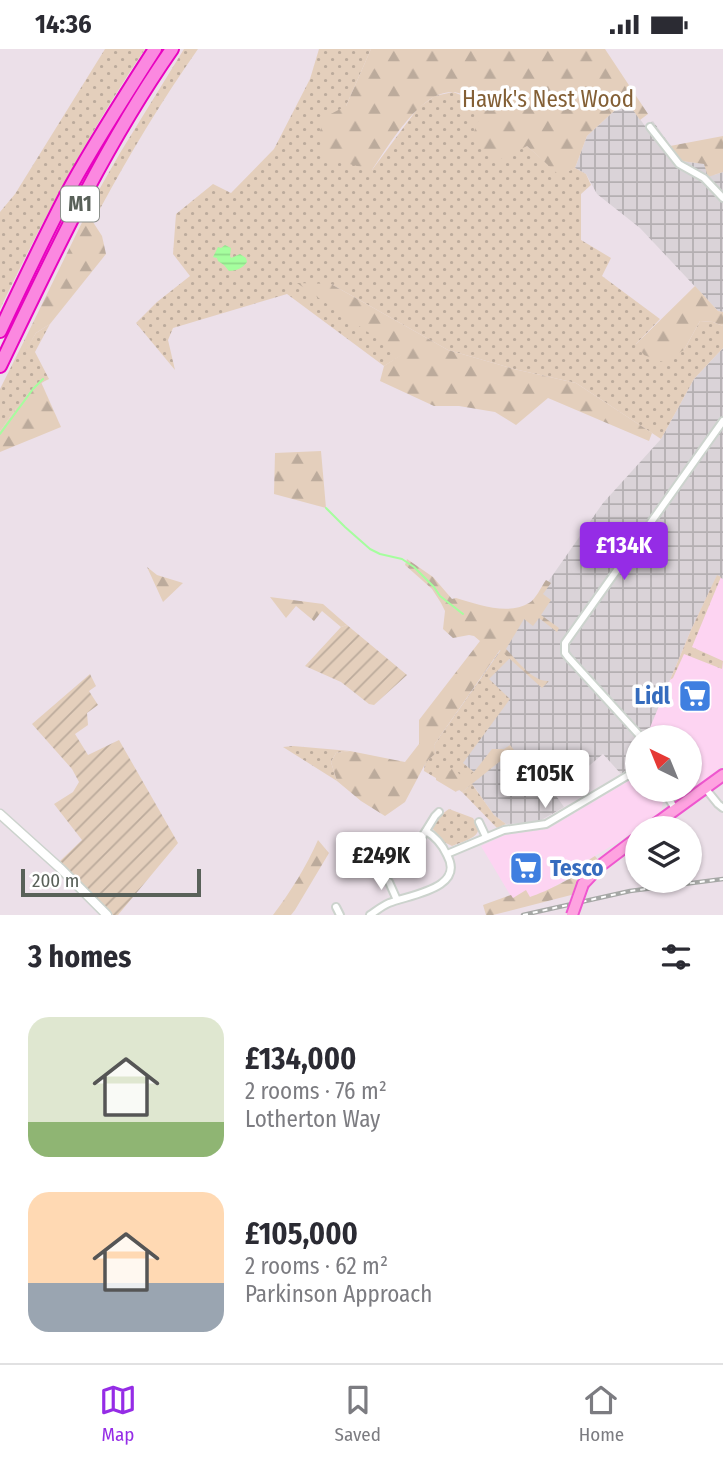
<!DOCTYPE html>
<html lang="en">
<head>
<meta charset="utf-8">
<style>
	:root { --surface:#fff; --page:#f2f2f3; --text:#2b2b33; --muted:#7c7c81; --line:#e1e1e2; --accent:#952ce6 }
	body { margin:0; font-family:"Fira Sans Condensed",sans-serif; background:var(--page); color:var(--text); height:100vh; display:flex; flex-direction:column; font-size:26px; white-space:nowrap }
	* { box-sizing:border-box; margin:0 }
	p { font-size:23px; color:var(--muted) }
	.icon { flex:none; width:38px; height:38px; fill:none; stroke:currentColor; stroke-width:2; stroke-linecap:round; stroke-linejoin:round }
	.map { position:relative; height:866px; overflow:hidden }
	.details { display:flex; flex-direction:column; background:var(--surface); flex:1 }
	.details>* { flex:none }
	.needle { width:46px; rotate:317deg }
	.tools { position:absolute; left:625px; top:676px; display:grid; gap:14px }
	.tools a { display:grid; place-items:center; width:77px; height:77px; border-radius:50%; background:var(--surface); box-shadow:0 2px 5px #0004; font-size:35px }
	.scale { position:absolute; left:21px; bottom:18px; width:180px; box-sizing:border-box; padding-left:7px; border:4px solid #596159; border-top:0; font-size:19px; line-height:24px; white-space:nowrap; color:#596159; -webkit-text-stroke:5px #fff; paint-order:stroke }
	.price { position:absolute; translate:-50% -60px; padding:0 16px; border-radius:7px; background:#fff; color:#222; font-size:23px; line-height:46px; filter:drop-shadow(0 2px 4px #0008) }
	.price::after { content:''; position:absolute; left:50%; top:42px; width:21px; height:16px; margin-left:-10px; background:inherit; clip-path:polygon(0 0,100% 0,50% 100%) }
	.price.current { background:var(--accent); color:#fff }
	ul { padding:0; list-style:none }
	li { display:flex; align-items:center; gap:21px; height:175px; padding:0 28px }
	li span { display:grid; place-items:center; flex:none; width:196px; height:140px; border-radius:21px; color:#555 }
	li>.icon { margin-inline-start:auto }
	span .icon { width:84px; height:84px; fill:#fffc; stroke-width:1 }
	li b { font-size:30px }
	h2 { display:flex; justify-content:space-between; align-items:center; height:84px; padding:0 28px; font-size:30px }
	.status { display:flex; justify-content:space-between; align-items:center; height:49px; padding:0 35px; background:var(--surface); direction:ltr }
	.status svg { height:19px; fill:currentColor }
	.tab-bar { display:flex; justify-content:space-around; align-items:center; height:98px; border-top:2px solid var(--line); background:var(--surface); font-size:19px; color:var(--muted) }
	.tab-bar a { display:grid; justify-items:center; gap:4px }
	.tab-bar .current { color:var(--accent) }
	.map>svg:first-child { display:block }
</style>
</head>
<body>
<div class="status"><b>14:36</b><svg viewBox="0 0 49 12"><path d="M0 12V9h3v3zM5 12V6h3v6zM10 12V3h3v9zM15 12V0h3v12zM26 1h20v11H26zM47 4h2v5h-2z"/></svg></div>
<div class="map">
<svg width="723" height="866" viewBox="0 0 723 866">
	<defs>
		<pattern id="industrial-grid" width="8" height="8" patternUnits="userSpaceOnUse" patternTransform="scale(1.75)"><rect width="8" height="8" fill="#dad3d8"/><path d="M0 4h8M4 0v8" fill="none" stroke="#b4afb2"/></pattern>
		<pattern id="grass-dots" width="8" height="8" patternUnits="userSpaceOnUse" patternTransform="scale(1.75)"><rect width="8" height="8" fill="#e4cfbc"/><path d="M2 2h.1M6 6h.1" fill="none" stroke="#bcab9c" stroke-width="1.8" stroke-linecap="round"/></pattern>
		<pattern id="forest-firs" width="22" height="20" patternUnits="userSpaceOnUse" patternTransform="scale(1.75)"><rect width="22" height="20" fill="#e4cfbc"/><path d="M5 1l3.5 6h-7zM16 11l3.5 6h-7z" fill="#bcab9c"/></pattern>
		<pattern id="garden-furrows" width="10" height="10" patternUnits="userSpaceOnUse" patternTransform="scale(1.75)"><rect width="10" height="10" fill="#e4cfbc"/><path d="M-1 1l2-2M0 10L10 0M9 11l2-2" fill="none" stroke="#bcab9c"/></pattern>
		<pattern id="water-rules" width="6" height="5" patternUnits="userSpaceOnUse" patternTransform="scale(1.75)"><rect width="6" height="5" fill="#a5fe9e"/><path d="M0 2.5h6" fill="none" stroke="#90dc8a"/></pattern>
	</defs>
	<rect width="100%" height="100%" fill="#ece0e9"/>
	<g fill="#fdd4f2">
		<path d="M717,526L723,530V715L709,729L688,743L682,745L673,740H690V688L646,686L691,581Z"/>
		<path d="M637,727V740H656L663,752L662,759L658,765L640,779H637V781L587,812L588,814L583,821L543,844L530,848L512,849L481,797L505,786L548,780Z"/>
	</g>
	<g fill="url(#industrial-grid)">
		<path d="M626,51L645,77L653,72L681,112L704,115L714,126L723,123V263L718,262L640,179L597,145L586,125L575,119L587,87Z"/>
		<path d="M723,299V530L717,527L691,581L646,688H637V715L621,725L603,705L584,721L576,713L555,734L552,741L564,758L538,773L506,775L494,766L473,736L462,743L421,715L603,454L661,390L694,330Z"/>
	</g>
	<g fill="url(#grass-dots)">
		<path d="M105,0H145C90,82 43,170 0,260V163L15,145Z"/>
		<path d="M184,0H198C162,51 131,103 101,158L92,153L120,104Z"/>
		<path d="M319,0H371L346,57L372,121L418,59L435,47L453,43L485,55L527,97L560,126L575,119L586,125L591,136L581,145V191L611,209L602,227L660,270L636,295L684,301L700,272L713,273L723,277V299L694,330L661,390L576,334L514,320L448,301L331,235L402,306L384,317L287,245L173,279L168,291L175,321L136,274L157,253L190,227L173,205L176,165L213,135L231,144L274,100L310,30Z"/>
		<path d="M50,275L35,303L49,330C27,340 14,363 0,382V340L25,290V302L36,284Z"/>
		<path d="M717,526L721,528L692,598L723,612L722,620L684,605L673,629L670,631L691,581Z"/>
		<path d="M501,601L510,609L489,630L510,650L463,714L474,723L458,742L424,722C424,713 429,710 436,704L434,696Z"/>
		<path d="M293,697L350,702L336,704L331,713L337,732L283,698Z"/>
		<path d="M472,735L494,766L506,775L497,779L462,743Z"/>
		<path d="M449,760L473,769C475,773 478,776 478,781C478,789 459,794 452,797L444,793L432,779L431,776C436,769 442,765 449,760Z"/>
	</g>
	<g fill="url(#forest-firs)">
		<path d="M371,0H605L648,65L640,71L626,51L587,87L575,119L560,127L527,97L495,113L472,88L485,55C477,51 462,44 454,43C421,40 388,98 372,121L323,108L319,85L325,68L346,57Z"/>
		<path d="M723,87V123L708,128L704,115L681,112L670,97Z"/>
		<path d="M92,153L101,158L93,173L102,187L106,205L50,275L36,284L25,303V290Z"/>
		<path d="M297,234L331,235L448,301L514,320L576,334L652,384L649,392L548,349L516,376L495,363L459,357H434L380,332L384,317L401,306Z"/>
		<path d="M695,237L718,262L723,263V277L713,273L700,272L684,301L663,313L644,306L636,295Z"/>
		<path d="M41,333L61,378L0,403V382L22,351Z"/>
		<path d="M321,402L326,459L274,445L275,404Z"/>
		<path d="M407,510L433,528L452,550L456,549C478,555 507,567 529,554C536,550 541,538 546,531L551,534L543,545L551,551L541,566L559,579L557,583L539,569L533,577L524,570L506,600C517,611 532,633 549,632L542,639L500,601L434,696L436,704L428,711L424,717L405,753L385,767L361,752L337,732L331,713L336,704L350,702L405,713L419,695V671L480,592L474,587L469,586L453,589L443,580L445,562L441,554L432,540L405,516Z"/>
		<path d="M147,518L157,526L183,534L163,553Z"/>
		<path d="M270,548L323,555L347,576L341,578L322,562L314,572L296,557L286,569Z"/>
		<path d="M510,696L514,701L462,743L458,740L456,743L436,731V725L441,720L450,722L454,717L459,725L467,728L474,723L492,700H504Z"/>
		<path d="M318,791L329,804L295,861L291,866H273C291,842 306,818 318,791Z"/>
		<path d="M595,807L599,812L575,845L493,866H486L483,856L511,846L513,849L526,841L530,848C547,842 578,828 588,814L587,812Z"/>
	</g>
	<g fill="url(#garden-furrows)">
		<path d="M347,576L407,626L374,656L369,655L341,633L305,617L341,578Z"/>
		<path d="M90,625L96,637L89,642L98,656L87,664L88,676L75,685L88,706L119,691L178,794L118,866H113L60,812L82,791L54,755L73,743L79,733L72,720L32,675Z"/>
	</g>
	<path fill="url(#water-rules)" d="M225,196L231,199L230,207L231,209L240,205L246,209L247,213C243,219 236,222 229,222L224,216L218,212L217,209L213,208L218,198L221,199Z"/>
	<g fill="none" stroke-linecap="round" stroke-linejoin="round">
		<g stroke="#a5fe9e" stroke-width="2">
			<path d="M0,385L33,340L43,330"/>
			<path d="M326,459L345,478L370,500L380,505L402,510L414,518L434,538L440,547L463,565"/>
		</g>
		<defs>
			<g id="minor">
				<path d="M650,78L679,115L704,129L723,149"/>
				<path d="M641,688L568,608L565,604V594L723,372"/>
				<path d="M705,739L718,755L723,759"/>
				<path d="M663,740L675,760"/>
				<path d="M479,773L486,788"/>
				<path d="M422,788L435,767L439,763"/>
				<path d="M447,805L504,781L546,775L637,721"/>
				<path d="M389,833L397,851"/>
				<path d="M336,858L340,866"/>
				<path d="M370,866C376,862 382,857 389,854C408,846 466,840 447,806C442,795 436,788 426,782"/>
			</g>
			<path id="tertiary" d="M0,765L61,820L107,866"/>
			<g id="primary">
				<path d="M650,779L723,726"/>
				<path d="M583,835L600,817L637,789"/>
			</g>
			<g id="motorway">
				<path d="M0,282C23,233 46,184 71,137C97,90 126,45 155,0"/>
				<path d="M0,317C52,209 103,99 172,0"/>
			</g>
		</defs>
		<use href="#minor" stroke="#ccd3cd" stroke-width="10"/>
		<use href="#tertiary" stroke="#ccd3cd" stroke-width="11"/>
		<use href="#primary" stroke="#ef56cf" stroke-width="14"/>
		<use href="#motorway" stroke="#e803c0" stroke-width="16"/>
		<use href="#minor" stroke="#fff" stroke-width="6"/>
		<use href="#tertiary" stroke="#fff" stroke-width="8"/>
		<use href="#primary" stroke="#fea3e0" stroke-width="10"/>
		<use href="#motorway" stroke="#fb88e0" stroke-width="12"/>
		<defs>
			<path id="rail" d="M523,866L630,842L723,830"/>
		</defs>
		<use href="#rail" stroke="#a5a7a5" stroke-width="4.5"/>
		<use href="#rail" stroke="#fff" stroke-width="2" stroke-dasharray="5" stroke-linecap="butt"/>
		<defs>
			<path id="primary-bridge" d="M572,866L583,835"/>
		</defs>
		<use href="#primary-bridge" stroke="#ef56cf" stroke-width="14" stroke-linecap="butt"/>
		<use href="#primary-bridge" stroke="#fea3e0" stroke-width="10"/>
	</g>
	<defs>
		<symbol id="supermarket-square" viewBox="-11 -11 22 22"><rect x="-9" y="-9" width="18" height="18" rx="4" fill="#3f7fe0" stroke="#fff"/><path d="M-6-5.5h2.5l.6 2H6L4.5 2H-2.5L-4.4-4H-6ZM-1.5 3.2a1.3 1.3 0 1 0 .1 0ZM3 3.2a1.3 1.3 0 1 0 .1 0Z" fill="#fff"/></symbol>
	</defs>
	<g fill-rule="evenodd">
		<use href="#supermarket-square" x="676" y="628" width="38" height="38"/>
		<use href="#supermarket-square" x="507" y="800" width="38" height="38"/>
	</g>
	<g text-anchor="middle" stroke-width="7" stroke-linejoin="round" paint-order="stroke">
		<rect fill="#fff" stroke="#8b908b" stroke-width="2" x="61" y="137.5" width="38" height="35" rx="5"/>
		<g font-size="21" font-weight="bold" fill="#596159">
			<text x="80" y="162">M1</text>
		</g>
		<g font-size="23" fill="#835f35" stroke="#fff">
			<text x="548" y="58">Hawk's Nest Wood</text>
		</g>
		<g font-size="23" font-weight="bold" fill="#366cbe" stroke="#fff" text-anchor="end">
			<text x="670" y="655">Lidl</text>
			<text x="550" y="827" text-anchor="start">Tesco</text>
		</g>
	</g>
</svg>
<div class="tools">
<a><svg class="needle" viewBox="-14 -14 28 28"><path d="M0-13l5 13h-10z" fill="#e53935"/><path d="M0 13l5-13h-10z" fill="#7c7c81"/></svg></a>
<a><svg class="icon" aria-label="layers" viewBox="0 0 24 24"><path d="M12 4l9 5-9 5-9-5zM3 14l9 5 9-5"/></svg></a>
</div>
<div class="scale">200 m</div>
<b class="price current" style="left:624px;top:533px">£134K</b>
<b class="price" style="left:545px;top:761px">£105K</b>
<b class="price" style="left:381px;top:843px">£249K</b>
</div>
<section class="details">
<h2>3 homes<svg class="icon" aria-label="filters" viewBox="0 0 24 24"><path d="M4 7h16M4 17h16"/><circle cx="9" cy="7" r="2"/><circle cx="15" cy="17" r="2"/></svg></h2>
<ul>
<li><span style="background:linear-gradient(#dfe7d0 75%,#8fb573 0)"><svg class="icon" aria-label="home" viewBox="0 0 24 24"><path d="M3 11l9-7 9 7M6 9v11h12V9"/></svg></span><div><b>£134,000</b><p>2 rooms · 76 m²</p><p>Lotherton Way</p></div></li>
<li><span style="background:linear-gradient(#ffd9b3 65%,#9aa5b1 0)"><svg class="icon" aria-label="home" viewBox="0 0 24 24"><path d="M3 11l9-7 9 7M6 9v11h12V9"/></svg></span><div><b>£105,000</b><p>2 rooms · 62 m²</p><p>Parkinson Approach</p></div></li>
</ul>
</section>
<nav class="tab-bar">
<a class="current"><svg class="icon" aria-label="map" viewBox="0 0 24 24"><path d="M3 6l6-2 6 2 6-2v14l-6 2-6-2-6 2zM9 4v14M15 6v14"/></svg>Map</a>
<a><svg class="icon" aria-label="saved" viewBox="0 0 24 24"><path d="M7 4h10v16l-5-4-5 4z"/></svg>Saved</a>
<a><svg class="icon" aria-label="home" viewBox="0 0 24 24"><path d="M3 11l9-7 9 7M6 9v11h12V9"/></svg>Home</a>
</nav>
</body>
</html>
